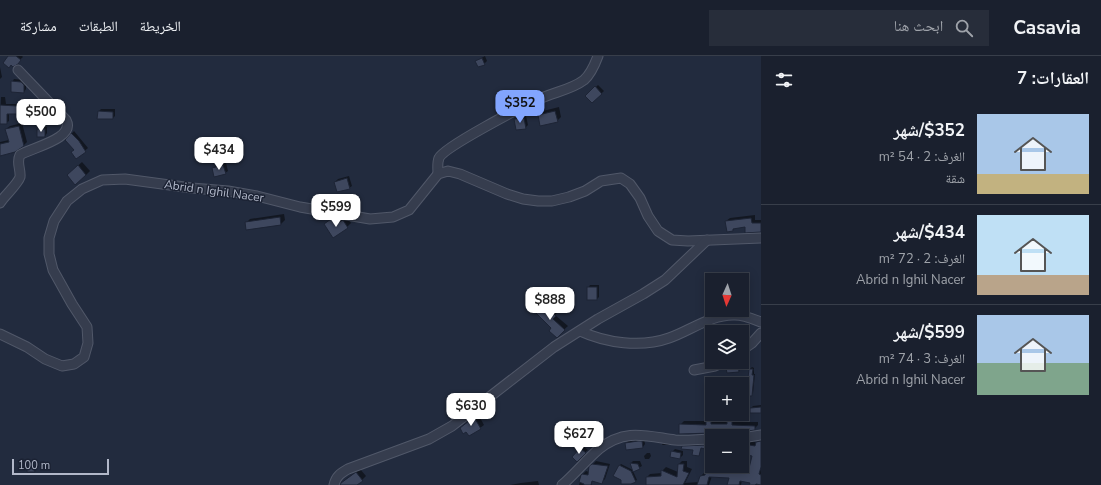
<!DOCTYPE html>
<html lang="ar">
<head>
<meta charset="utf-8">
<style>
	:root { --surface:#1a202e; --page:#272d3a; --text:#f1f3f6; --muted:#9fa3aa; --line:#383e4a; --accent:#82a5fe }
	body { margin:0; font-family:"Nunito Sans","Noto Naskh Arabic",sans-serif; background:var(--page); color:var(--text); direction:rtl; height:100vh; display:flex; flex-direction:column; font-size:15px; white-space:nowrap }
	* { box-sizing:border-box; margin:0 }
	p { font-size:13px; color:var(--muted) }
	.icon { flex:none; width:22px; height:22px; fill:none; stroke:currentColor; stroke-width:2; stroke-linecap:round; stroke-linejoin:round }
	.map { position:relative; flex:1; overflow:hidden; direction:ltr }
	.drawer { display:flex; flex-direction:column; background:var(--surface); width:340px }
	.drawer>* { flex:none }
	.needle { width:26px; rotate:183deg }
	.fabs { position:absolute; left:705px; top:217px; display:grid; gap:8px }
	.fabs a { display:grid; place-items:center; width:44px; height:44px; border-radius:0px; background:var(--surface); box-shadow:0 2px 10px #0003,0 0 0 1px var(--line); font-size:20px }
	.scale { position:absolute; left:12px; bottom:10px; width:97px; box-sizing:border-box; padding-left:4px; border:2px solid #b2b8c9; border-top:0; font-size:11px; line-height:14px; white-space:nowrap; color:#b2b8c9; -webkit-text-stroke:3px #1b2233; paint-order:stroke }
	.price { position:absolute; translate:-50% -34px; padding:0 9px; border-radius:8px; background:#fff; color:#222; font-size:13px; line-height:26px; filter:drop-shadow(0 1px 2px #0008) }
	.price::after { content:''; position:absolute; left:50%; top:24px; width:12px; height:9px; margin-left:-6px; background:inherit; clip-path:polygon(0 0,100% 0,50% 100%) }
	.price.selected { background:var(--accent); color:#111 }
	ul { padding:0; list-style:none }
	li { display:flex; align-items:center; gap:12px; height:100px; padding:0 12px }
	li+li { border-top:1px solid var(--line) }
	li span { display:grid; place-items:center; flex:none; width:112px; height:80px; border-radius:0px; color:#555 }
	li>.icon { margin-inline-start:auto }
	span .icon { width:48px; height:48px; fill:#fffc; stroke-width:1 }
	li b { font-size:17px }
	h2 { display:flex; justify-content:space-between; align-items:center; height:48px; padding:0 12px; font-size:17px }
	header { display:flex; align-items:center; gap:24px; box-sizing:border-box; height:56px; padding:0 20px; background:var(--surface); border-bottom:1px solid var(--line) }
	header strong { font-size:19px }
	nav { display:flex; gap:22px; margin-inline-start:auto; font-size:14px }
	.search { width:280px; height:36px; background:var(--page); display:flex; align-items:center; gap:10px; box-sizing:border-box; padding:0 14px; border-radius:0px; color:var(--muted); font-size:15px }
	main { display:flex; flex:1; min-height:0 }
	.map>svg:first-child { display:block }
</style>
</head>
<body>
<header>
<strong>Casavia</strong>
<div class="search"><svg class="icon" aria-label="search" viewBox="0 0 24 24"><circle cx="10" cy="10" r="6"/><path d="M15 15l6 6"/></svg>ابحث هنا</div>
<nav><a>الخريطة</a><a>الطبقات</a><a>مشاركة</a></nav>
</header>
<main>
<section class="drawer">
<h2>العقارات: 7<svg class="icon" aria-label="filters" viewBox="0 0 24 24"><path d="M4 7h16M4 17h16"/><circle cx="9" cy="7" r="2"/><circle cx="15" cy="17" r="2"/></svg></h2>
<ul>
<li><span style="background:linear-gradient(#a9c7e8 75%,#c2b280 0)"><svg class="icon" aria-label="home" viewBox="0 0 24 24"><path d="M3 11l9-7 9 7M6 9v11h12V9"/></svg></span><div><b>$352/شهر</b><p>الغرف: 2 · 54 m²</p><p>شقة</p></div></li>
<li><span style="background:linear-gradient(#bfe0f5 75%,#b9a48a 0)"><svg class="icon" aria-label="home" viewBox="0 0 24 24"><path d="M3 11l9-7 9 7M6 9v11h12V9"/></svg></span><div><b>$434/شهر</b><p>الغرف: 2 · 72 m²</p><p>Abrid n Ighil Nacer</p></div></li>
<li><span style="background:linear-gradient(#a9c7e8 60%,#7fa58c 0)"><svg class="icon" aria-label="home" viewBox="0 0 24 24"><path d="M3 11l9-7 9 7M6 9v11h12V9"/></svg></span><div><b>$599/شهر</b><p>الغرف: 3 · 74 m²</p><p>Abrid n Ighil Nacer</p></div></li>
</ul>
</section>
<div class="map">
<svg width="761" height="429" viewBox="0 0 761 429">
	<rect width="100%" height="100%" fill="#222b3e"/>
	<g fill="#0007">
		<path d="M10,0H22L23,1L13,10Z"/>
		<path d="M485,0L487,5L484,8L476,5Z"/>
		<path d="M0,11L2,21L0,23Z"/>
		<path d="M14,23L24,24L26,27V33L24,36L12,26Z"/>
		<path d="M598,29L604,35L592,46L587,40Z"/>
		<path d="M1,41H5L6,48H19L18,55L16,57H9V65L6,67H0Z"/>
		<path d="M559,51L561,61L557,65L539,59L543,55Z"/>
		<path d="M101,53H115V60L113,62L99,55Z"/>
		<path d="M526,60L528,69L525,72L515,64L517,61Z"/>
		<path d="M22,67L27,86L23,90L0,99V86L9,84L6,73L10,70Z"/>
		<path d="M40,71H47V77L45,80L38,74Z"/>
		<path d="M74,75L88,92L76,102L75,94L66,84Z"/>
		<path d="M82,106L90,115L86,119L72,115Z"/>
		<path d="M226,107L228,115L225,117L213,113L216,110Z"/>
		<path d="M349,120L352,130L349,132L335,126L338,123Z"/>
		<path d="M284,158L285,164L281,168L246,167L250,163Z"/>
		<path d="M755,159V164H761V175L746,170L735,171L733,174L726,165L730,162Z"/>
		<path d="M336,160L339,165L347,161L351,167L347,171L325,168Z"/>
		<path d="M590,229H599V241L597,243L588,232Z"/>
		<path d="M548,246L558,256L555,259L568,270L557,280L552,272L537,256Z"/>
		<path d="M733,306H740L741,312L739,315L727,312Z"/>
		<path d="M752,311L754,312V318H755L753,337L751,339L750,313Z"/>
		<path d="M742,331H743L744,341L742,343Z"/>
		<path d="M761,349V356L751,352L753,350Z"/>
		<path d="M711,356L715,358V365H728L731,360H735L736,366H758V369L754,373L740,376V380H727L680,369L684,365H707V360Z"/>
		<path d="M478,358L484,369L480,372H461Z"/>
		<path d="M761,382V429H750L751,426L742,424L741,429H729L731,421L712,420L709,429H712H655L647,421L650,418L662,417V415L666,411L678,416L679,408L682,405H687V411L692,413L685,427L699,426L701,420L705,416H707L712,403V410H742V408L750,411L753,399L742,397V384L757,386Z"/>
		<path d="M644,383L645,388L643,391L626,387L628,385Z"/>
		<path d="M663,387L669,388V389H662Z"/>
		<path d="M583,390L588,394L577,404L580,392Z"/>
		<path d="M675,393L683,395V399L680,402L672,396Z"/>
		<path d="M647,397H650L651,400L649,403H645L644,400Z"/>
		<path d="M596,405L610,408L605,423L602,426L592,425V429H579L582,419L586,415L589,416L590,411Z"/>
		<path d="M633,405H640L642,410L633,415L637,424L635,425L620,409L621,408L633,414L631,407Z"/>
		<path d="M360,413L366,420L362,424L356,429H344L342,427L346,423Z"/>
		<path d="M538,425L539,429H510L521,427Z"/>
	</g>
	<g fill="#3e475e" stroke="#1d2435">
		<path d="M8,0H16L21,4L18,8L13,11L11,9L9,12L3,7Z"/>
		<path d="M482,2L485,9L478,11L475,5Z"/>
		<path d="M11,25L21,26L24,29V37L11,36Z"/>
		<path d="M595,30L602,38L592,47L585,40Z"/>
		<path d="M0,49L17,50V58H7V68H0Z"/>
		<path d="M98,55L113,56V63H97Z"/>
		<path d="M555,55L558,66L540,70L538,59Z"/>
		<path d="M524,62L526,73L516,74L514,63Z"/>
		<path d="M19,70L24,90L15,96L0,100V88L9,86L5,73Z"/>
		<rect x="37" y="73" width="8" height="8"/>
		<path d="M71,77L79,85L86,96L76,103L71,96L74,94L65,84Z"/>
		<path d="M78,109L86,119L75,129L67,119Z"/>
		<path d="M223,109L226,118L214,121L212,112Z"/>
		<path d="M347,122L350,133L337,136L334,126Z"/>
		<path d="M280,161L281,169L246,174L245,166Z"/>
		<path d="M751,162L752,167H761V176L745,177V171L733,173V175L727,176L725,165Z"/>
		<path d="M331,163L335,168L343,164L348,172L333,182L324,168Z"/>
		<rect x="587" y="231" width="10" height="13"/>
		<path d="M546,237L549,241L545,245L541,240Z"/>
		<path d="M544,248L556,260L553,263L565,274L557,282L549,275L551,272L535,256Z"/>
		<path d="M738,307L739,316L727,317L726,312L730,308Z"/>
		<path d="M749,313H753L752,319H754L752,340H746Z"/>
		<path d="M761,351V357H750V352Z"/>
		<path d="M706,360H711V368H727V364L732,363V369L755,370V374L735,377V380H717L712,377L679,378V368L706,369Z"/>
		<path d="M474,361L481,373L469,380L466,376L463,378L460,372Z"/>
		<path d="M638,385H642L643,392L626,394L625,387Z"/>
		<path d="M761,385V411L759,418L761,419V429L756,428L755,429H749L750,427L740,425L739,429H727L729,422L709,421L707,429H697L700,420L705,419L710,399H712V410H735L748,416L752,400L742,398V392H744V388L755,390L756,386Z"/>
		<path d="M705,389V393L701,392L699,400L692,399L693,394L681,393L682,390Z"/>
		<path d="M580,392L586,397L577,406L572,401Z"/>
		<path d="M671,395L681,397L680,403L670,401Z"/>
		<path d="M630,407L638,408L640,413L633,416Z"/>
		<path d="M592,408L608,410L602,428L592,425L591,429H584V428L579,426L581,419L582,418L588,419L589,410Z"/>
		<path d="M678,408H684L683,415L689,417L683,429H646V421L661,420V414L677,421Z"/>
		<path d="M619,409L631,415L636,426L631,428H621V424L613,420Z"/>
		<path d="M27,411H34L35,416H27Z"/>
		<path d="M356,416L363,425L357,429H340L341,427Z"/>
	</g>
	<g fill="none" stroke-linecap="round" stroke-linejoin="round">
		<defs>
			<g id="minor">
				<path d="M438,118C438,113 437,107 439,102C444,91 523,50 539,43C554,36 571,34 584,24C591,18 595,8 598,0"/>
				<path d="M0,147C4,140 18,128 20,121C21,113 16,107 20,99C30,92 76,83 66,64L18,14"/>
				<path d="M580,275C606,287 641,292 669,282C690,275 711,258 735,259C744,259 753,263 761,266"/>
				<path d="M0,278L27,291L45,303L62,310L74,308L84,301L88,287L87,271L72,248L53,214L49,198V182L54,165L67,145L82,133L102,124L125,123L192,132L228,135L257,140L300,151L370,163L393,161L409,154L438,118L448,115L460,118L507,138L523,143L538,145H552L569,141L585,135L601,125L621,122L630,128L640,142L648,160L658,175L672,184L688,185L761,182"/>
				<path d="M742,294L752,287L761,277"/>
				<path d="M694,314L715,310L724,306"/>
				<path d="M742,382L761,379"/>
				<path d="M334,429C336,420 341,417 348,413L429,383L452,370L554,291L598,263L643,238L665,224L707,184"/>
				<path d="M562,429C575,418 586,404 599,393C625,372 646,380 675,384C687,385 700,383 712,383"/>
			</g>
		</defs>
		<use href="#minor" stroke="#515869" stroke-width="11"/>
		<use href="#minor" stroke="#363d4e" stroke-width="9"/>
	</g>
	<g text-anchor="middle" stroke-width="3" stroke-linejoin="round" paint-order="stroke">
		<g font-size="12" fill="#b2b8c9" stroke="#1b2233">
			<text transform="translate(214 135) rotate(8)" y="4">Abrid n Ighil Nacer</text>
		</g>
	</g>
</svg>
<div class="fabs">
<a><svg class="needle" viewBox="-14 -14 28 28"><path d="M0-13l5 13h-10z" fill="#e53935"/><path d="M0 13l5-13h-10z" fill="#9fa3aa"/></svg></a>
<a><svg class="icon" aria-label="layers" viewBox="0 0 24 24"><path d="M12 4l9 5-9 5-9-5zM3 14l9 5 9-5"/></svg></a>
<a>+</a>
<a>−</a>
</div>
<div class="scale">100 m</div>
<b class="price selected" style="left:520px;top:68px">$352</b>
<b class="price" style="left:41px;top:77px">$500</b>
<b class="price" style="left:219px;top:115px">$434</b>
<b class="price" style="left:336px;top:172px">$599</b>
<b class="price" style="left:550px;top:265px">$888</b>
<b class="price" style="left:471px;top:371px">$630</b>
<b class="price" style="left:579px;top:399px">$627</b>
</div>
</main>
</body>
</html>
